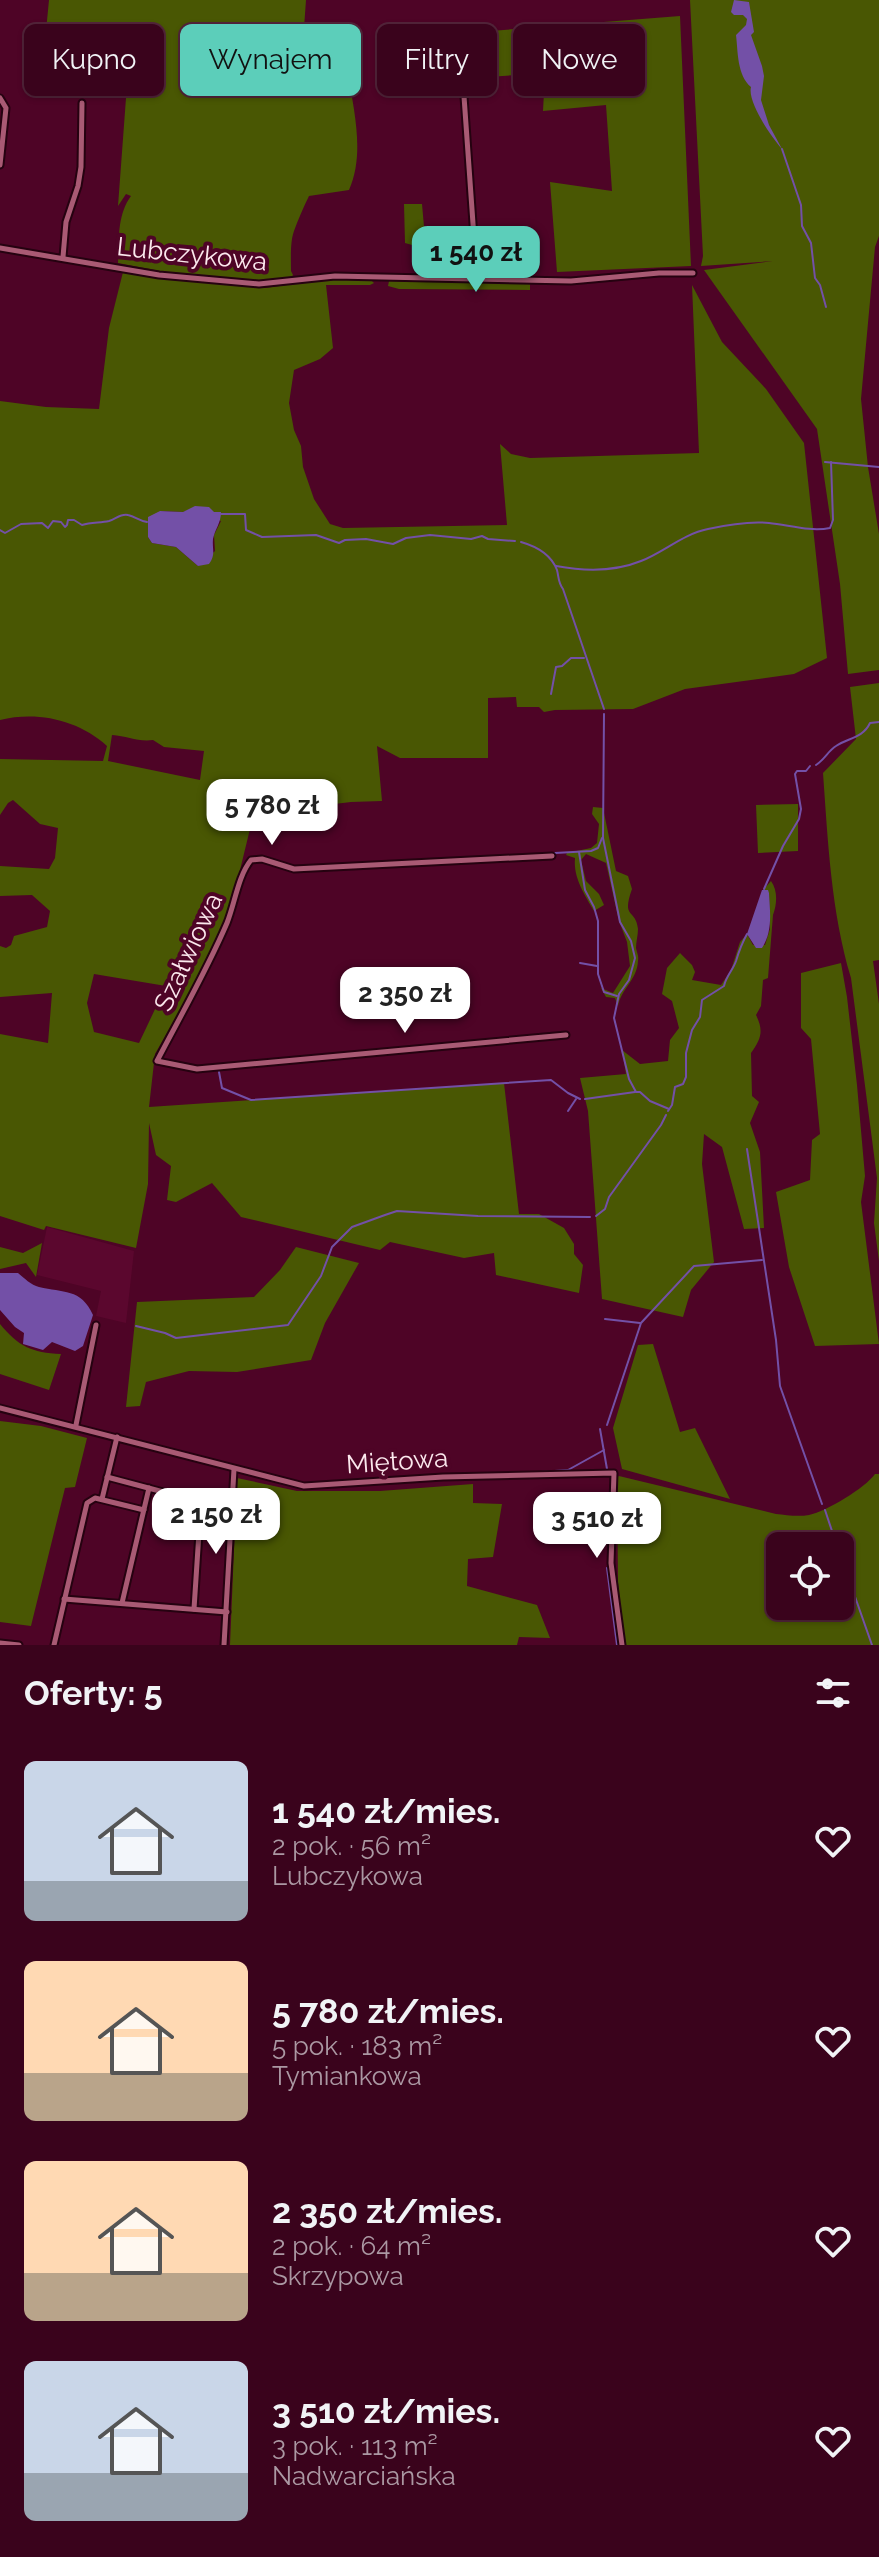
<!DOCTYPE html>
<html lang="pl">
<head>
<meta charset="utf-8">
<style>
	:root { --surface:#3a031c; --page:#410d25; --text:#f1f3f6; --muted:#ab98a3; --line:#54253b; --accent:#5cceba }
	body { margin:0; font-family:Raleway,sans-serif; background:var(--page); color:var(--text); height:100vh; display:flex; flex-direction:column; font-size:30px; white-space:nowrap }
	* { box-sizing:border-box; margin:0 }
	p { font-size:26px; color:var(--muted) }
	.icon { flex:none; width:44px; height:44px; fill:none; stroke:currentColor; stroke-width:2; stroke-linecap:round; stroke-linejoin:round }
	.map { position:relative; height:1645px; overflow:hidden }
	.drawer { display:flex; flex-direction:column; background:var(--surface); flex:1 }
	.drawer>* { flex:none }
	.top-card { position:absolute; left:24px; top:24px; width:832px; height:72px; display:flex; gap:16px }
	.buttons { position:absolute; left:766px; top:1532px; display:grid; gap:16px }
	.buttons a { display:grid; place-items:center; width:88px; height:88px; border-radius:12px; background:var(--surface); box-shadow:0 2px 6px #0004,0 0 0 2px var(--line); font-size:40px }
	.price { position:absolute; translate:-50% -68px; padding:0 18px; border-radius:16px; background:#fff; color:#222; font-size:26px; line-height:52px; filter:drop-shadow(0 2px 4px #0008) }
	.price::after { content:''; position:absolute; left:50%; top:48px; width:24px; height:18px; margin-left:-12px; background:inherit; clip-path:polygon(0 0,100% 0,50% 100%) }
	.price.selected { background:var(--accent); color:#111 }
	ul { padding:0; list-style:none }
	li { display:flex; align-items:center; gap:24px; height:200px; padding:0 24px }
	li span { display:grid; place-items:center; flex:none; width:224px; height:160px; border-radius:12px; color:#555 }
	li>.icon { margin-inline-start:auto }
	span .icon { width:96px; height:96px; fill:#fffc; stroke-width:1 }
	li b { font-size:34px }
	h2 { display:flex; justify-content:space-between; align-items:center; height:96px; padding:0 24px; font-size:34px }
	.tag { padding:0 28px; border-radius:12px; background:var(--surface); box-shadow:0 2px 6px #0004,0 0 0 2px var(--line); font-size:28px; line-height:72px }
	.tag.selected { background:var(--accent); color:#111 }
	.map>svg:first-child { display:block }
</style>
</head>
<body>
<div class="map">
<svg width="879" height="1645" viewBox="0 0 879 1645">
	<rect width="100%" height="100%" fill="#4e0426"/>
	<path fill="#5b072e" d="M47,1227L134,1251L126,1323L96,1316L101,1291L37,1275Z"/>
	<g fill="#495703" fill-rule="evenodd">
		<path d="M49,0H306L304,28L326,58L348,74C354,111 365,154 349,190L309,196C303,208 298,220 294,231C290,242 291,259 291,271L293,275L291,278C238,288 171,273 118,263C119,240 117,215 131,196L126,194L118,206L128,71L42,72Z"/>
		<path d="M690,0H879V236L875,247L861,399L868,467L879,534V670L848,674L840,584L817,429L704,270L773,261L701,266L703,256Z"/>
		<path d="M680,16L691,266L557,272L550,182L612,191L606,105L543,111L545,73L473,78L465,33Z"/>
		<path d="M404,204H422L426,249L405,243Z"/>
		<path d="M123,272L165,279L265,288L336,278L371,280L374,283L370,285H326L333,348L320,359L294,370L289,403L294,430L301,446L303,467L314,499L330,524L343,528L507,525L500,444L511,454L530,458L699,453L692,285L722,342L766,389L804,443L827,658L794,674L685,689L633,709L555,710L544,712L539,707H517L516,697L488,698V758H400L377,746L382,801L351,802L260,813L258,796L232,903L198,979L155,1054L149,1107L504,1083L519,1214H539L564,1228L574,1244V1254L583,1265L579,1293L496,1275L494,1253L464,1258L390,1242L380,1250L241,1217L212,1183L176,1202L167,1200L171,1166L156,1155L149,1123L148,1184L136,1248L46,1226L44,1230L0,1216V1034L48,1043L52,993L0,997V946L6,948L11,945L14,936L47,927L50,911L32,895L0,896V866L49,869L55,858L58,828L40,824L13,800L8,803L0,815V759L103,761L107,746C78,720 38,711 0,720V401L46,407L99,409L109,328ZM189,510L221,521L214,535L215,551L198,566L176,547L152,543L148,537L160,511L183,512ZM112,735C127,736 138,742 153,740L164,747L204,751L200,780L108,761ZM94,974L166,986L139,1043L94,1032L87,1003Z"/>
		<path d="M389,281L530,283V290L399,289L388,286Z"/>
		<path d="M879,683V960L873,961L879,1004V1261L874,1223L877,1178L851,978C831,911 828,842 823,773L856,739L850,687Z"/>
		<path d="M798,804V851L758,853L756,805Z"/>
		<path d="M593,807L603,808L616,871L628,876L632,889C621,920 636,908 638,929C638,935 636,942 636,948C637,953 639,956 638,961C637,980 621,989 618,1006L615,998L606,997L601,988L613,993L630,966L627,942L619,921L606,863L586,854L581,860L586,881L599,894L604,905L594,911C585,895 573,878 575,858L566,855L567,853L591,848L597,843L599,824L592,814Z"/>
		<path d="M771,881C778,891 777,904 773,915L768,978L763,980L761,1006L756,1015C764,1031 761,1039 751,1053L752,1096L759,1102L750,1123L760,1152L764,1228L744,1229L722,1147L704,1134L702,1164L714,1262L691,1290L683,1317L602,1299L588,1111L580,1078L626,1074L622,1050L640,1064L668,1061L670,1040L679,1028L672,1001L662,994L667,968L680,953L692,965L695,972L692,980L721,985L731,970L740,942L747,934L753,945H765L770,929L769,893L764,889Z"/>
		<path d="M841,963L847,997L857,1085L865,1176L861,1202L879,1344L815,1346L789,1267L776,1192L810,1180L812,1140L820,1134L811,1039L801,1028V973Z"/>
		<path d="M42,1243L36,1277L26,1263L0,1269V1247L23,1253Z"/>
		<path d="M296,1247L359,1263L325,1323L311,1360L237,1372L189,1371L146,1382L140,1406L126,1407L137,1302L254,1297L280,1270Z"/>
		<path d="M0,1324C18,1346 32,1353 61,1354L49,1390L0,1374Z"/>
		<path d="M653,1344L680,1432L695,1428L730,1499L622,1469L613,1428L638,1345Z"/>
		<path d="M0,1421L41,1426L87,1438L75,1487L65,1488L31,1626L0,1622Z"/>
		<path d="M875,1474H879V1645H624L618,1583L617,1477L619,1476L776,1514C786,1515 798,1517 809,1515C827,1511 865,1488 875,1474ZM780,1546H840V1606H780Z"/>
		<path d="M237,1478L297,1491H380L473,1484V1503L502,1504L493,1557L468,1559L467,1586L537,1605L550,1638L519,1637L517,1645H230Z"/>
	</g>
	<g fill="#7350a7">
		<path d="M734,0L749,2L754,32L751,35L762,66L764,76L761,100L769,125L782,149C772,138 747,102 751,87C737,75 738,52 736,35L746,25L747,19L743,15H734L731,12Z"/>
		<path d="M195,506L209,507L214,512H221C221,523 215,529 213,539C212,550 216,554 209,564L198,566L176,547L152,543L148,537V517L160,511L183,512Z"/>
		<path d="M762,890H768L769,893C770,912 773,931 762,948H756L747,934Z"/>
		<path d="M0,1273H18C24,1278 31,1285 39,1287C63,1293 81,1288 93,1315L83,1346L75,1351L52,1342L43,1350L23,1344L24,1333L15,1327L0,1310Z"/>
	</g>
	<g fill="none" stroke-linecap="round" stroke-linejoin="round">
		<g stroke="#7350a7" stroke-width="2">
			<path d="M782,149L801,205L802,226L811,243L815,278L820,285L826,307"/>
			<path d="M825,462L879,467"/>
			<path d="M221,514H245L246,530L262,537L316,535L339,543L345,540L366,539L393,544L406,538L430,535L471,539L482,536L488,539L515,541"/>
			<path d="M0,530L5,533L21,524L42,523L48,528L53,521L61,522L65,527L67,525L68,520H74L82,525C91,522 100,523 109,521C116,519 121,513 128,515C136,517 139,521 147,522"/>
			<path d="M521,542C535,546 551,554 557,570C559,578 558,582 563,589L604,709"/>
			<path d="M556,566C583,571 614,572 641,561C664,552 683,534 708,529C726,525 750,521 769,523C789,525 810,532 830,528L833,520L831,462"/>
			<path d="M551,694L556,667L562,666L571,658H584"/>
			<path d="M604,714L603,838L620,922L631,941L635,958L629,980L619,994L614,1018L629,1079L636,1092H640L650,1101L669,1109"/>
			<path d="M816,765C825,759 828,751 836,746C848,738 863,738 870,723L879,722"/>
			<path d="M579,852L585,890L594,907L598,921V974L604,992L617,996"/>
			<path d="M555,853L591,851L598,848L602,838"/>
			<path d="M427,859H442"/>
			<path d="M764,889L783,846L799,819L801,809L795,774L797,771H806L810,766"/>
			<path d="M580,963L597,966"/>
			<path d="M219,1072L222,1088L251,1100L551,1080L568,1093L580,1099"/>
			<path d="M585,1099L635,1092"/>
			<path d="M568,1111L576,1099"/>
			<path d="M668,1111L672,1105L675,1087L683,1084L686,1077V1053L692,1030L700,1017L702,1000L724,986C726,976 733,970 736,961C739,951 742,943 747,934"/>
			<path d="M747,1149L776,1340L780,1386L822,1504"/>
			<path d="M596,1216L605,1209L609,1197L661,1125L666,1115"/>
			<path d="M605,1319L640,1323"/>
			<path d="M136,1326L165,1333L176,1338L288,1325L321,1276L332,1247L352,1227L385,1215L397,1211L478,1216L590,1217"/>
			<path d="M607,1425L641,1323L694,1266L762,1260"/>
			<path d="M600,1429L607,1469"/>
			<path d="M541,1472L568,1470L604,1450"/>
			<path d="M825,1510L837,1546"/>
			<path d="M840,1554L872,1645"/>
			<path d="M607,1568L617,1645"/>
		</g>
		<defs>
			<g id="street">
				<path d="M462,68L477,280"/>
				<path d="M0,98L6,108L0,165"/>
				<path d="M0,248L159,275L259,284L335,276L571,281L659,273H693"/>
				<path d="M63,257L66,222L78,186L81,167L82,103"/>
				<path d="M552,856L294,869L262,859L251,860C238,876 235,903 227,923C207,970 181,1015 157,1061L197,1069L566,1035"/>
				<path d="M0,1408L304,1486L443,1477L614,1473L611,1563L622,1645"/>
				<path d="M76,1425L96,1325"/>
				<path d="M107,1477L201,1502L232,1507"/>
				<path d="M102,1499L117,1437"/>
				<path d="M64,1599L227,1612"/>
				<path d="M122,1603L149,1488"/>
				<path d="M194,1609L201,1502"/>
				<path d="M0,1643L19,1645"/>
				<path d="M54,1645L87,1503L95,1498L144,1510"/>
				<path d="M224,1645L234,1469"/>
			</g>
		</defs>
		<use href="#street" stroke="#250210" stroke-width="9"/>
		<use href="#street" stroke="#a95a74" stroke-width="5"/>
	</g>
	<g text-anchor="middle" stroke-width="8" stroke-linejoin="round" paint-order="stroke">
		<g font-size="26" fill="#fbe8ed" stroke="#4e0426">
			<text transform="translate(192 254) rotate(6)" y="9">Lubczykowa</text>
			<text transform="translate(188 952) rotate(-65)" y="9">Szałwiowa</text>
			<text transform="translate(397 1461) rotate(-4)" y="9">Miętowa</text>
		</g>
	</g>
</svg>
<div class="buttons">
<a><svg class="icon" aria-label="locate" viewBox="0 0 24 24"><circle cx="12" cy="12" r="6"/><path d="M12 2v4M12 18v4M2 12h4M18 12h4"/></svg></a>
</div>
<b class="price selected" style="left:476px;top:294px">1 540 zł</b>
<b class="price" style="left:272px;top:847px">5 780 zł</b>
<b class="price" style="left:405px;top:1035px">2 350 zł</b>
<b class="price" style="left:216px;top:1556px">2 150 zł</b>
<b class="price" style="left:597px;top:1560px">3 510 zł</b>
<div class="top-card">
<a class="tag">Kupno</a>
<a class="tag selected">Wynajem</a>
<a class="tag">Filtry</a>
<a class="tag">Nowe</a>
</div>
</div>
<section class="drawer">
<h2>Oferty: 5<svg class="icon" aria-label="filters" viewBox="0 0 24 24"><path d="M4 7h16M4 17h16"/><circle cx="9" cy="7" r="2"/><circle cx="15" cy="17" r="2"/></svg></h2>
<ul>
<li><span style="background:linear-gradient(#c9d6e8 75%,#9aa5b1 0)"><svg class="icon" aria-label="home" viewBox="0 0 24 24"><path d="M3 11l9-7 9 7M6 9v11h12V9"/></svg></span><div><b>1 540 zł/mies.</b><p>2 pok. · 56 m²</p><p>Lubczykowa</p></div><svg class="icon" aria-label="heart" viewBox="0 0 24 24"><path d="M12 20l-8-8c-3-5 5-10 8-4 3-6 11-1 8 4z"/></svg></li>
<li><span style="background:linear-gradient(#ffd9b3 70%,#b9a48a 0)"><svg class="icon" aria-label="home" viewBox="0 0 24 24"><path d="M3 11l9-7 9 7M6 9v11h12V9"/></svg></span><div><b>5 780 zł/mies.</b><p>5 pok. · 183 m²</p><p>Tymiankowa</p></div><svg class="icon" aria-label="heart" viewBox="0 0 24 24"><path d="M12 20l-8-8c-3-5 5-10 8-4 3-6 11-1 8 4z"/></svg></li>
<li><span style="background:linear-gradient(#ffd9b3 70%,#b9a48a 0)"><svg class="icon" aria-label="home" viewBox="0 0 24 24"><path d="M3 11l9-7 9 7M6 9v11h12V9"/></svg></span><div><b>2 350 zł/mies.</b><p>2 pok. · 64 m²</p><p>Skrzypowa</p></div><svg class="icon" aria-label="heart" viewBox="0 0 24 24"><path d="M12 20l-8-8c-3-5 5-10 8-4 3-6 11-1 8 4z"/></svg></li>
<li><span style="background:linear-gradient(#c9d6e8 70%,#9aa5b1 0)"><svg class="icon" aria-label="home" viewBox="0 0 24 24"><path d="M3 11l9-7 9 7M6 9v11h12V9"/></svg></span><div><b>3 510 zł/mies.</b><p>3 pok. · 113 m²</p><p>Nadwarciańska</p></div><svg class="icon" aria-label="heart" viewBox="0 0 24 24"><path d="M12 20l-8-8c-3-5 5-10 8-4 3-6 11-1 8 4z"/></svg></li>
</ul>
</section>
</body>
</html>
